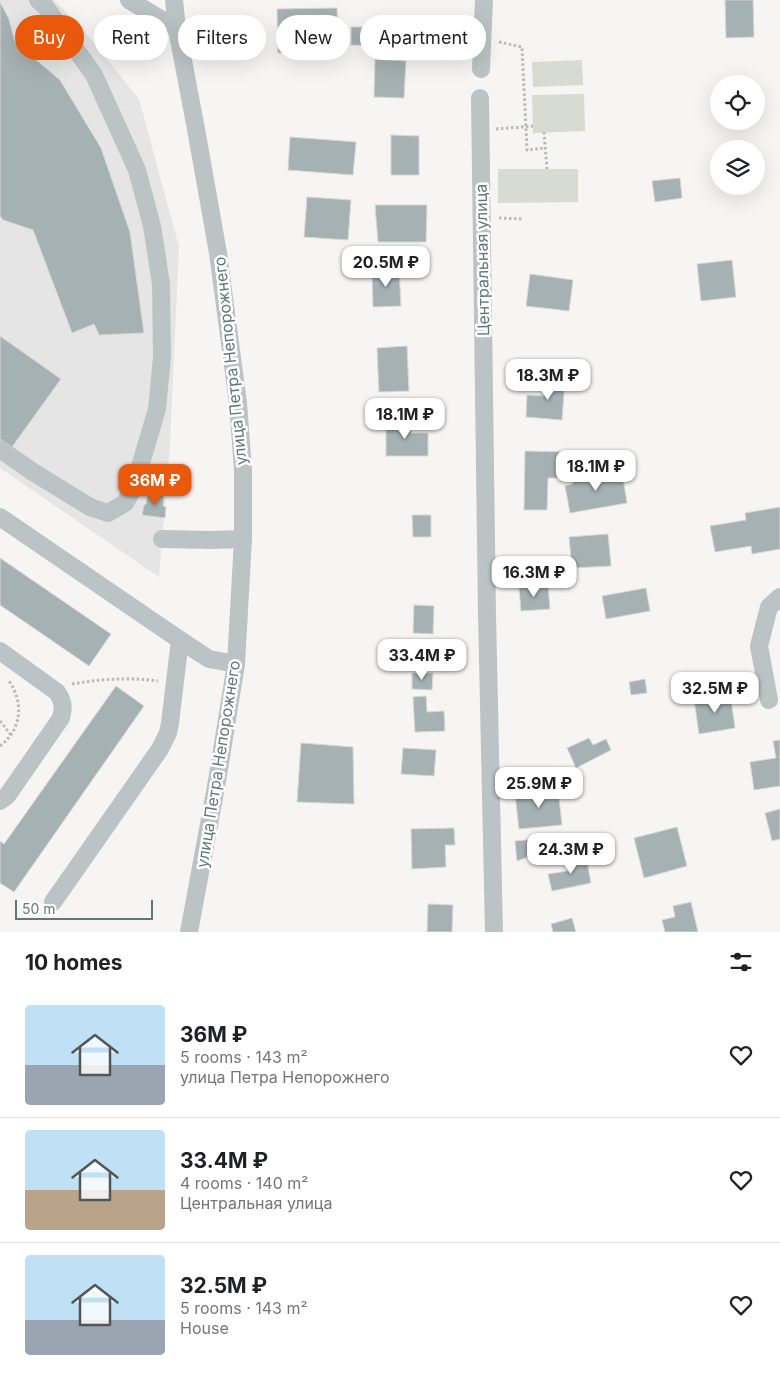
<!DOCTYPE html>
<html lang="en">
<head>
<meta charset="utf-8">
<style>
	:root { --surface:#fff; --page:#f6f6f6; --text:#202124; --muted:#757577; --line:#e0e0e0; --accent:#ea580c }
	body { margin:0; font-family:Inter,sans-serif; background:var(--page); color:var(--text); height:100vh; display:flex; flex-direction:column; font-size:19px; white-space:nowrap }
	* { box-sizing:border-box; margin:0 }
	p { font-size:16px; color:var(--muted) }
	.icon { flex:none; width:28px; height:28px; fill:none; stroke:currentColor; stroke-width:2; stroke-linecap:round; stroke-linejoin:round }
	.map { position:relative; height:932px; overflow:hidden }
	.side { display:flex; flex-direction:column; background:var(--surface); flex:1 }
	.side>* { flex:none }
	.hud { position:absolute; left:15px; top:15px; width:500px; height:45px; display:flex; gap:10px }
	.buttons { position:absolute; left:710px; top:75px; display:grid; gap:10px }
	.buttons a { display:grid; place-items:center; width:55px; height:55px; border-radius:50%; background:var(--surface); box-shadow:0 5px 20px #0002; font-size:25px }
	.scale { position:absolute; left:15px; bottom:12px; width:138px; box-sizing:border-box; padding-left:5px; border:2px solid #62777d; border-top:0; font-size:14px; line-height:18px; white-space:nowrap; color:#62777d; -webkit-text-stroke:4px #fff; paint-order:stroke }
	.price { position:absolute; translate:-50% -42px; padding:0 11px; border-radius:10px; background:#fff; color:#222; font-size:16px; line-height:32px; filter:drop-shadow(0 1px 2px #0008) }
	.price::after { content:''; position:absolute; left:50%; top:30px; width:15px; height:11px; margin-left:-8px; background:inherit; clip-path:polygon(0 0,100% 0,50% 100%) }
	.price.current { background:var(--accent); color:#fff }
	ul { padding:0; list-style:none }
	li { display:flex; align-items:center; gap:15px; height:125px; padding:0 25px }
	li+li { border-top:1px solid var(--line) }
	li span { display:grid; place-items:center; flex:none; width:140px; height:100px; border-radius:5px; color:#555 }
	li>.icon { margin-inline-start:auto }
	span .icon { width:60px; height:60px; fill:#fffc; stroke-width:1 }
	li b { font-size:21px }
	h2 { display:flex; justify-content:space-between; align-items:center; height:60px; padding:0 25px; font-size:21px }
	.tag { padding:0 18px; border-radius:22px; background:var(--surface); box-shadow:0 5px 20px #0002; font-size:18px; line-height:45px }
	.tag.current { background:var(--accent); color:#fff }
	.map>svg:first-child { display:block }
</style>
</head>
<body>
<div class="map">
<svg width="780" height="932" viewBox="0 0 780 932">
	<rect width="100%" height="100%" fill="#f6f5f3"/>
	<path fill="#e4e5e4" d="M0,0H54L81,27L139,99L179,247L170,445L159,577L0,468Z"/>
	<g fill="#d7dbd2">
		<path d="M582,60L583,85L533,87L532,62Z"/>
		<path d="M584,94L585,131L533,133L532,95Z"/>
		<path d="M498,169H578V202L498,203Z"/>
	</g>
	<g fill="#a6b1b4" stroke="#d8d7d5">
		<path d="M725,0H753L754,37L726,38Z"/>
		<path d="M0,2L9,19L15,42L60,80L101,148L130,232L144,333L99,335L94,324L72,333L33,230L3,220L0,216Z"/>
		<path d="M337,8L338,52L278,53L277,9Z"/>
		<path d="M404,23L443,25L442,39L404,38Z"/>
		<path d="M351,27H380V46L351,45Z"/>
		<path d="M375,59L406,61L404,98L374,97Z"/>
		<path d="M391,135L419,136V175H391Z"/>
		<path d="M290,137L356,142L353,175L288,170Z"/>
		<path d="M680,178L682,198L655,202L652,181Z"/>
		<path d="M307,197L351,200L348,240L304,237Z"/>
		<path d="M375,205H427L426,242H378Z"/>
		<path d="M732,260L736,297L701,301L697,264Z"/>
		<path d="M399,269L401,306L373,307L372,270Z"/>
		<path d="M530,274L573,280L569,311L526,306Z"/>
		<path d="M0,336L61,379L12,447L0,439Z"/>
		<path d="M407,346L409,391L379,392L377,348Z"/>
		<path d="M545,378L565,380L562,420L526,417L527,395L544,396Z"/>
		<path d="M386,421H411V433H428V456H386Z"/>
		<path d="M525,451L565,452L564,478H548L547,510H524Z"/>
		<path d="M622,472L627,503L570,513L565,486L573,484L572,480Z"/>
		<path d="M148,492L164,494L163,506L166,507L165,518L142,515L144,505L146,504Z"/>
		<path d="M780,507V549L752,554L751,546L715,552L710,526L746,520L745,513Z"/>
		<path d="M412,515H431V537H413Z"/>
		<path d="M608,534L611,566L572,568L569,537Z"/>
		<path d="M0,558L111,634L89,666L0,605Z"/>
		<path d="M548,586L550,609L521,611L519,588Z"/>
		<path d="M646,588L650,611L606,619L602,596Z"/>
		<path d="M414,605L434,606L433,634L413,633Z"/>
		<path d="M412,673H433L432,690L412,689Z"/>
		<path d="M645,679L647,693L631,695L629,682Z"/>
		<path d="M116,686L144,706L14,892L0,883V841L4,844Z"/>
		<path d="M730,693L735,728L699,734L694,699Z"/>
		<path d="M426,696L427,712L444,711L445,731L415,732L413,697Z"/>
		<path d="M589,738L593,745L606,739L611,750L576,768L567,748Z"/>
		<path d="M780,740V786L754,790L750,762L776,758L773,741Z"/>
		<path d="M301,743L353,747L354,804L297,802Z"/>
		<path d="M403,748L436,750L434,776L401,774Z"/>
		<path d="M558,789L562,825L519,829L515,794Z"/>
		<path d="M780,809V839L772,841L765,813Z"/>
		<path d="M677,827L687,866L644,878L634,838Z"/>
		<path d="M454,828L455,845H445L446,867L412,869L411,829Z"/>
		<path d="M559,837L560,845L517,861L515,841Z"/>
		<path d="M586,856L591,883L552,891L548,874L568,871L566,860Z"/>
		<path d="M691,902L698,932H665L662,920L675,917L673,906Z"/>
		<path d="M428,904L453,905L452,932H427Z"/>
		<path d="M572,918L576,932H553L551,924Z"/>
	</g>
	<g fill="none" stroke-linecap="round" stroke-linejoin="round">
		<g stroke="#b7bbbd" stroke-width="3" stroke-dasharray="2.5 2.5" stroke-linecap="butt">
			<path d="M499,42L522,47L527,150L545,148"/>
			<path d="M496,129L533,126"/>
			<path d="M544,132L547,169"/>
			<path d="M499,218L523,219"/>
			<path d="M72,684C101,679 128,677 158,681"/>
			<path d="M0,721L11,735"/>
			<path d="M0,746C22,729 24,703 9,681"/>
		</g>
		<g stroke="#bcc3c5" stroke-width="18">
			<path d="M129,0L177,29"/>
			<path d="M174,0L177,29L196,129L218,253L238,403L243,470V539L236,664L217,781L189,932"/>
			<path d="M481,69L484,0"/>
			<path d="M480,98L487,614L494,932"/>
			<path d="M0,449L33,472L90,507L108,513L125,503L134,487L157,409L162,357L161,284L152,226L137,170L94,75L45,6L38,0"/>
			<path d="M0,517L180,640L209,659L236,664"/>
			<path d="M162,539L212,540L243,539"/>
			<path d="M0,651L57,692C63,701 64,707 61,718L7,796L0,801"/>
			<path d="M769,700L759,646L769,607L780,597"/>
			<path d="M53,902L160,749L168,733L170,723L180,640"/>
		</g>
	</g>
	<g text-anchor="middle" stroke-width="5" stroke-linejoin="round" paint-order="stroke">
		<g font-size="16" fill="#62777d" stroke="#fff">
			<text transform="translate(482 260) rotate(-91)" y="6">Центральная улица</text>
			<text transform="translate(230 361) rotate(-96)" y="6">улица Петра Непорожнего</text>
			<text transform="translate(218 764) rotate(-81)" y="6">улица Петра Непорожнего</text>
		</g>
	</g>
</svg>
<div class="buttons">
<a><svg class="icon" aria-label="locate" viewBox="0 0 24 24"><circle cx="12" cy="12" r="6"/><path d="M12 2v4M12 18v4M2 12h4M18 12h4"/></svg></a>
<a><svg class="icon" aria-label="layers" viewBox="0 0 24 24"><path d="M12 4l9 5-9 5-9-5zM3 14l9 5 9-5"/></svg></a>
</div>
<div class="scale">50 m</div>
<b class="price" style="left:386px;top:288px">20.5M ₽</b>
<b class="price" style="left:548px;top:401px">18.3M ₽</b>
<b class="price" style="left:405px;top:440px">18.1M ₽</b>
<b class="price" style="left:596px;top:492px">18.1M ₽</b>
<b class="price current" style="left:155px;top:506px">36M ₽</b>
<b class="price" style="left:534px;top:598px">16.3M ₽</b>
<b class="price" style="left:422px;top:681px">33.4M ₽</b>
<b class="price" style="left:715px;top:714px">32.5M ₽</b>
<b class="price" style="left:539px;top:809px">25.9M ₽</b>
<b class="price" style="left:571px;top:875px">24.3M ₽</b>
<div class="hud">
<a class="tag current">Buy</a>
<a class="tag">Rent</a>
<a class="tag">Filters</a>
<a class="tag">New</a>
<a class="tag">Apartment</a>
</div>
</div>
<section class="side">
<h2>10 homes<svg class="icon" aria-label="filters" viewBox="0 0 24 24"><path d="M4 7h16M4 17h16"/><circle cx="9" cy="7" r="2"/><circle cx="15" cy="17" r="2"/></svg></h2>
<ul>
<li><span style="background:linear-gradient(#bfe0f5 60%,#9aa5b1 0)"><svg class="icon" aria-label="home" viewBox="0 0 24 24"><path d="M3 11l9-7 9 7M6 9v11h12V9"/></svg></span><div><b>36M ₽</b><p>5 rooms · 143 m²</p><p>улица Петра Непорожнего</p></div><svg class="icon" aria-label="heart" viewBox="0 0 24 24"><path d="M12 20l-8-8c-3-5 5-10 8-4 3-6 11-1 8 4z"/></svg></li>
<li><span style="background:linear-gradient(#bfe0f5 60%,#b9a48a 0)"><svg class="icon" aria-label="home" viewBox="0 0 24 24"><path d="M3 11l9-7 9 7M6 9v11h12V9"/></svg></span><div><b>33.4M ₽</b><p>4 rooms · 140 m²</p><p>Центральная улица</p></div><svg class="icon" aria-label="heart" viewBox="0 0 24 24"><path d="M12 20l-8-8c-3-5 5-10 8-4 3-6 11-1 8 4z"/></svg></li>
<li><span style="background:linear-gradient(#bfe0f5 65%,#9aa5b1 0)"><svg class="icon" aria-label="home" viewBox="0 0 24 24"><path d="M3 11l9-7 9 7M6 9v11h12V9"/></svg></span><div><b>32.5M ₽</b><p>5 rooms · 143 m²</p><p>House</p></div><svg class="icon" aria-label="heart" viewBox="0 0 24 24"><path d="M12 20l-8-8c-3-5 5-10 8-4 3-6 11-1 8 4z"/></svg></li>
</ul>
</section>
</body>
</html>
